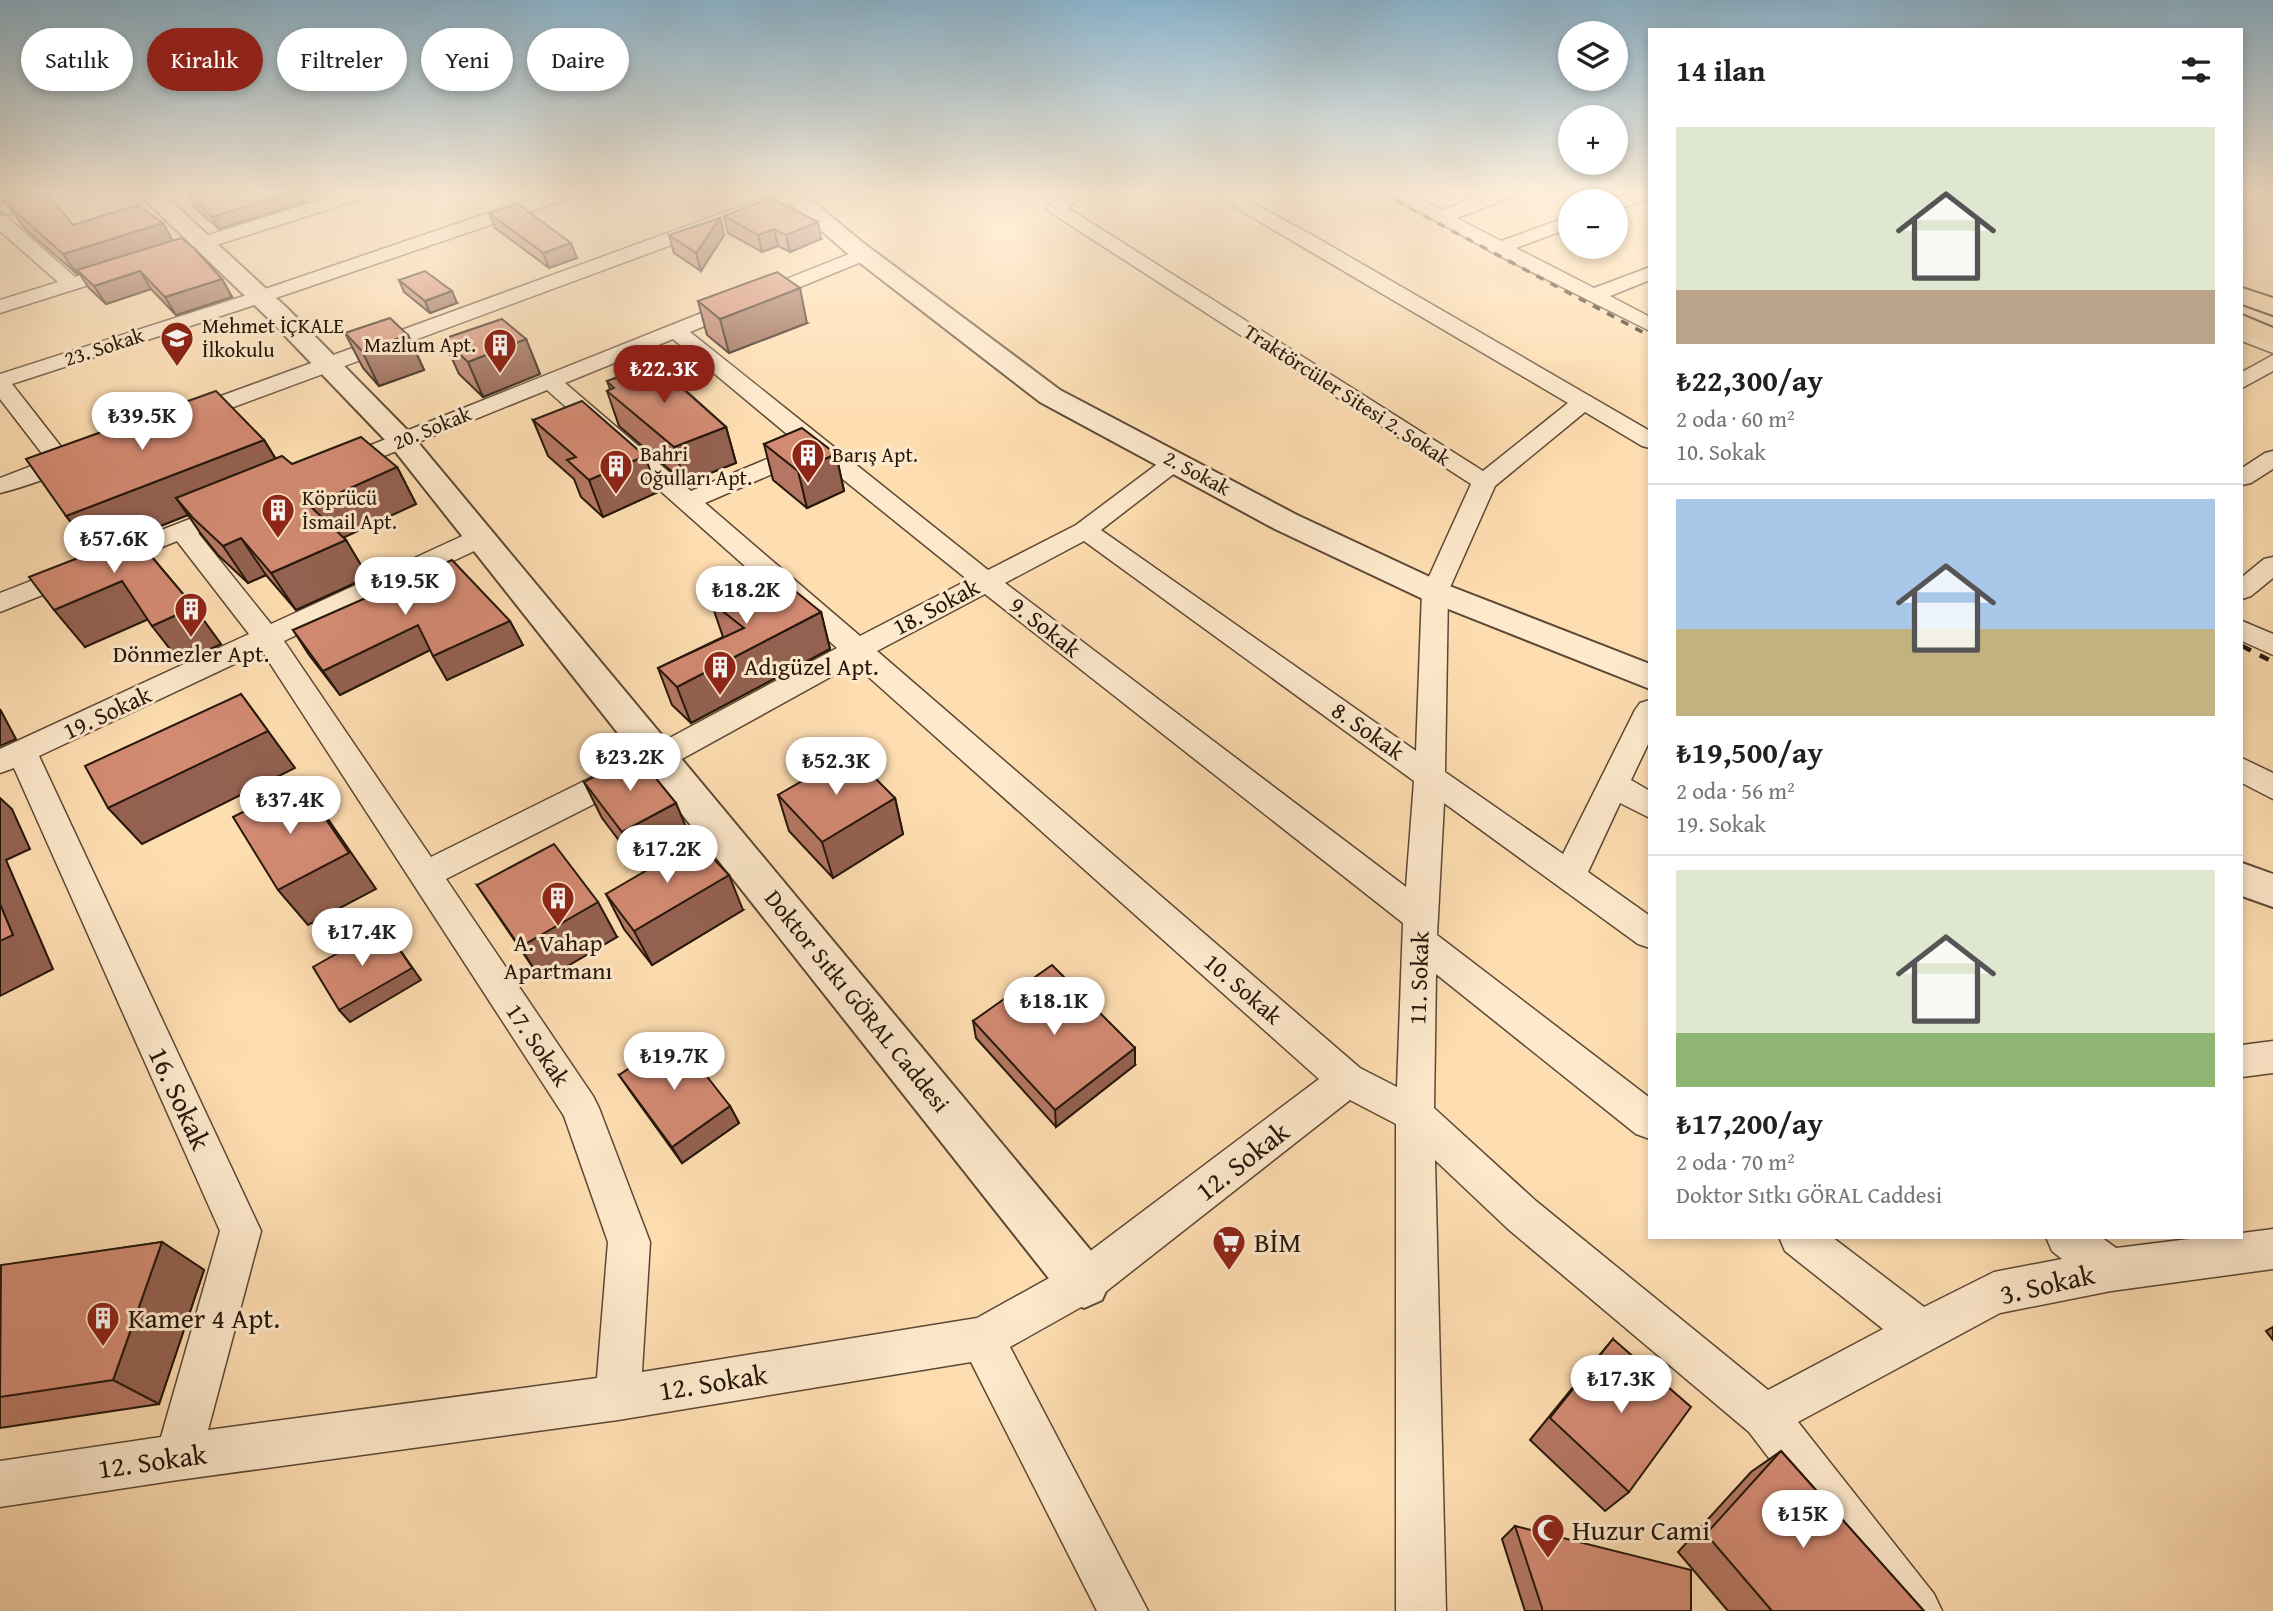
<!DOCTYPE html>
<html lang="tr">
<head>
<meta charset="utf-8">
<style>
	:root { --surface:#fff; --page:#f6f6f6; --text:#202124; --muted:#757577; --line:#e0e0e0; --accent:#8f2418 }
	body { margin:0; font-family:"Gentium Book Plus",serif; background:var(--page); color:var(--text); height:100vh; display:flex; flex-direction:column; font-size:26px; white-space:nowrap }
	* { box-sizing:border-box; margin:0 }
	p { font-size:23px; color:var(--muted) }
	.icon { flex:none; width:38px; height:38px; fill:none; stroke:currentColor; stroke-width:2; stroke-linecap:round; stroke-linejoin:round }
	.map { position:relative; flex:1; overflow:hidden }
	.drawer { position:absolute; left:1648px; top:28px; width:595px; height:1211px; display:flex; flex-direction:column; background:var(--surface); border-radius:0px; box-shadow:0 4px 10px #0003 }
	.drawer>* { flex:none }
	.hud { position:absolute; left:21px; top:28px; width:665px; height:63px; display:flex; gap:14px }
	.controls { position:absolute; left:1558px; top:21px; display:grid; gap:14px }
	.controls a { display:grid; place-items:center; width:70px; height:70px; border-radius:50%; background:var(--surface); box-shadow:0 4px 10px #0003; font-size:35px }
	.price { position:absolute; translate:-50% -60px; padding:0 16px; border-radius:24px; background:#fff; color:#222; font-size:23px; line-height:46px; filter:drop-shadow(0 2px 4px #0008) }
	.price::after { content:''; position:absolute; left:50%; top:42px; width:21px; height:16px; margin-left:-10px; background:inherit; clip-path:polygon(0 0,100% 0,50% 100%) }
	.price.active { background:var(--accent); color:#fff }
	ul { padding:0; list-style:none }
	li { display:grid; align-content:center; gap:14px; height:371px; padding:0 28px }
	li+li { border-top:2px solid var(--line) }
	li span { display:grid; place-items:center; height:217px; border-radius:0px; color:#555 }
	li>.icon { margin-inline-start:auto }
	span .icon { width:126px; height:126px; fill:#fffc; stroke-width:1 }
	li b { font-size:30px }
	h2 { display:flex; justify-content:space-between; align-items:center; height:84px; padding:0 28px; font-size:30px }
	.tag { padding:0 24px; border-radius:32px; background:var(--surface); box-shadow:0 4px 10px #0003; font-size:24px; line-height:63px }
	.tag.active { background:var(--accent); color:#fff }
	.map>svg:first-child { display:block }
</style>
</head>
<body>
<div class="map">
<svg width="2273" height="1611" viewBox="0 0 2273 1611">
	<rect width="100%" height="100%" fill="#feddb1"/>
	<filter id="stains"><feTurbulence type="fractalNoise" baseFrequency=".00286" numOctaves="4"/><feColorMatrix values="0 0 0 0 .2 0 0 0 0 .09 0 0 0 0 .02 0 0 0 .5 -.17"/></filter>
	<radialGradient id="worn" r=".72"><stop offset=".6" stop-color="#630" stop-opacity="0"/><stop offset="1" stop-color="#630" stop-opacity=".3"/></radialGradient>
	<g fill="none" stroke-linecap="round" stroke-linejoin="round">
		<defs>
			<g id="minor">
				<path d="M39,193H69L66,197L8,214L0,210L2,204Z"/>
				<path d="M341,193H370L367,197L179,257H165L162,253L165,249Z"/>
				<path d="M547,193H575L572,197L267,301L12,384L66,453H82L86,458C77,470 17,489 0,493V478L47,460L0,399V374L253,293Z"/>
				<path d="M777,193H804L801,197L193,422H177L174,417L177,412Z"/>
				<path d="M1065,193H1086L1068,208L1483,471L1568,403L1211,193H1234L1312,235L1650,431V448L1642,446L1585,412L1495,486L1448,592L1445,772L1563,854L1635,710L1640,703L1650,700V740L1631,780L1650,791V818L1620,803L1588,872L1650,916V948L1638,944L1444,803L1437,935L1650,1098V1139L1636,1134L1436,974L1434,1108L1536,1201L1768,1390L1883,1329L1785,1251L1779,1237H1832L1924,1307L1994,1272L2062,1259L2052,1251L2046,1237H2101L2116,1248L2205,1237H2242V1233L2273,1229V1269L2111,1291L2000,1313L1798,1422L1934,1594L1942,1611H1886L1749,1432L1508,1229L1435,1160L1446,1611H1396V1124L1350,1100L1099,1297L1010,1347L1148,1611H1097L971,1362L618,1420L178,1480L0,1507V1461L161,1437L220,1231L14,768L0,773V749L249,634L177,541L0,612V593L200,515L209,518L213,523L209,528L198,533L271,624L471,532L480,530L489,532L493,538L489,544L284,641L431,857L649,749L837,648L547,390L347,471L339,473L331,471L327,466L331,461L864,248L871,250L874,254L871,258L690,332L988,570L1076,525L1168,456L1176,454L1184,456L1188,461L1184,466L1101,530L1416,751L1422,592L1471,484L1050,212L1047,208ZM673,339L800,445L691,491L565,383ZM814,456L968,580L860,636L705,503ZM1084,541L1414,781L1406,887L1005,583ZM985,594L1403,923L1397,1087L1360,1068L877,651ZM262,651L564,1116L608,1242L597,1378L208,1430L261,1231L39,756ZM854,664L1319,1079L1069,1267L977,1318L642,1372L650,1242L599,1108L593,1096L446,879L671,765Z"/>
				<path d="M1386,193H1409L1442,210L1487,193H1514L1511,197L1457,218L1501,241L1570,216V228L1516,248L1594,288L1650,267V280L1610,296L1650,317V331L1492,252Z"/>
				<path d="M1631,193H1650V199L1615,210V201H1608Z"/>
				<path d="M0,215L7,217L75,277L126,261L136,267L133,271L0,313V300L58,282L0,231Z"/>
				<path d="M2242,327L2273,339V353L2242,341Z"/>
				<path d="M2273,355V371L2242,388V372Z"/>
				<path d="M2273,451V469L2251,483L2242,485V468L2265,453Z"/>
				<path d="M2273,557V578L2251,596L2242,599V577L2264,559Z"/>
				<path d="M2242,621L2273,634V655L2242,641Z"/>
				<path d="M2242,758L2273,773V799L2242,783Z"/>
				<path d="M2273,1041V1073L2242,1077V1045Z"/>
			</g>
			<g id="tertiary">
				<path d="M138,193H162L287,308L411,434L1102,1264L1110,1282L1102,1300L1084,1308L1066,1300L391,446L269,319Z"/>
				<path d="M778,193H803L862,242L1060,390L1297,515L1447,585L1650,664V689L1423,599L1275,529L1040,402L846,252Z"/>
				<path d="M2242,863L2273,874V907L2242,896Z"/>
			</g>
			<g id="trunk">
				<path d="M2242,288L2273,298V315L2242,304Z"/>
				<path d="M2242,315L2273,328V346L2242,333Z"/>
			</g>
		</defs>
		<use href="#minor" stroke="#5b4834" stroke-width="3"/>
		<use href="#tertiary" stroke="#5b4834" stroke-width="4"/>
		<use href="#trunk" stroke="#25170a" stroke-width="4"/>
		<use href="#minor" fill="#fee9cc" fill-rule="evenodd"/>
		<use href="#tertiary" fill="#fee9cc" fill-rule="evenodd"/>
		<use href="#trunk" fill="#feddb1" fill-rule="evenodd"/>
		<path stroke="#25170a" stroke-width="3.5" stroke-dasharray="8 8" stroke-linecap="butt" d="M1381,193L1650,336"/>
		<path stroke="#25170a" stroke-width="4.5" stroke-dasharray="10 10" stroke-linecap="butt" d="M2242,646L2273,662"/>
	</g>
	<g fill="#b57763" stroke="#25170a" stroke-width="2">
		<path d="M200,193H300L305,202L219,229L195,208L189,196Z"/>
		<path d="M1,196L73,225L173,240L222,279L232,297L176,315L151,289L106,304L89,288L79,273L77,274L25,229Z"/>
		<path d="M489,213L577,258L549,268L495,228Z"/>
		<path d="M724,216L821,239L790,252L778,246L762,252L728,233Z"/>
		<path d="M669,235H724L701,271L674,253Z"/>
		<path d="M399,280L457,303L430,313L404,292Z"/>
		<path d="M698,301L807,323L729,353L707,335Z"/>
		<path d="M345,333L408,335L424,370L379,386L363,368Z"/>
		<path d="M443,339H526L540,374L483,397L459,374Z"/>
		<path d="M607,381L683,386L684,389L726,427L736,463L685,483L619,426L607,391L610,389Z"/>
		<path d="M533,420L658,492L603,517L581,497L574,479L548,456Z"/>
		<path d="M264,440L276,459L292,464L397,467L416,504L343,537L346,540L368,577L296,610L266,575L248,583L218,555L201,534L188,515L134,536L194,607L221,644L181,663L147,619L85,647L94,551L66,516Z"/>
		<path d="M764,444L836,454L844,491L807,508L773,480Z"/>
		<path d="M711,602L821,612L830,649L691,723L672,705L658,668L723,637Z"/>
		<path d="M293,630L523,645L447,680L430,650L340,695L309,655Z"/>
		<path d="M584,782L691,839L639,867L602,818Z"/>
		<path d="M778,795L895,798L903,834L833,878L789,831Z"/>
		<path d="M477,885L617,937L542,981Z"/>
		<path d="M606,894L743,910L652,965L624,929Z"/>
		<path d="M973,1021L1135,1065L1056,1127L976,1038Z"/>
		<path d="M619,1075L730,1106L739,1123L682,1163L630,1091Z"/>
		<path d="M162,1242L204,1270L159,1404L0,1428V1266Z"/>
		<path d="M2273,1327V1340L2266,1331Z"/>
		<path d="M1613,1339L1629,1492L1605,1511L1530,1440L1592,1364Z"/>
		<path d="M1781,1451L1924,1611H1728L1678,1552L1751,1472Z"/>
		<path d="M1515,1526L1691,1611H1525L1502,1539Z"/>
	</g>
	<g fill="#946150" stroke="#25170a" stroke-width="2">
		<path d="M290,193H300L305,202L219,229L212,217Z"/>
		<path d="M720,218L724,235L701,271L696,253Z"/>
		<path d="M818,222L821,239L790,252L786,235Z"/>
		<path d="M163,223L174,243L77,270L79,273L77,274L63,254Z"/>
		<path d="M774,229L778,246L762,252L758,235Z"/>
		<path d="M571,243L577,258L549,268L543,253Z"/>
		<path d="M140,271L151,289L106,304L94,286Z"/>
		<path d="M222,279L232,297L176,315L165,297Z"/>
		<path d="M800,288L807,323L729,353L720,319Z"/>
		<path d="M452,291L457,303L430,313L425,301Z"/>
		<path d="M408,335L424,370L379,386L362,351Z"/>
		<path d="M526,339L540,374L483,397L468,362Z"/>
		<path d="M726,427L736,463L685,483L674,447Z"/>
		<path d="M264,440L286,476L176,498L188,515L96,552L82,534L95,552L66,516Z"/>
		<path d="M836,454L844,491L807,508L798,471Z"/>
		<path d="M645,456L658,492L603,517L589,480Z"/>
		<path d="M397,467L416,504L332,543L310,506Z"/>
		<path d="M241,538L266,575L248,583L223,546Z"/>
		<path d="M346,540L368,577L296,610L271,573Z"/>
		<path d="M122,581L151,618L85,647L54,610Z"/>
		<path d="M194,607L221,644L181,663L152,626Z"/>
		<path d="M821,612L830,649L691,723L677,687Z"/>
		<path d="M510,621L523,645L447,680L433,656Z"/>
		<path d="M418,625L432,649L340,695L323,671Z"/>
		<path d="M241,694L295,768L142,844L108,808Z"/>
		<path d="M0,709L16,739L0,746Z"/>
		<path d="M301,783L328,819L376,889L308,925L278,890Z"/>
		<path d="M0,798L12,809L30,849L6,860L53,969L0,996Z"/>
		<path d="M895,798L903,834L833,878L822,842Z"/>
		<path d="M676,803L691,839L639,867L622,832Z"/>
		<path d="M729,875L743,910L652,965L634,931Z"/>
		<path d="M598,902L617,937L542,981L520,947Z"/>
		<path d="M384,927L421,980L350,1022L339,1010Z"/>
		<path d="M1135,1048V1065L1056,1127L1055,1110Z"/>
		<path d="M730,1106L739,1123L682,1163L672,1147Z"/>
		<path d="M162,1242L204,1270L159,1404L113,1380Z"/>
	</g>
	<g fill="#d38a73" stroke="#25170a" stroke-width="2">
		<path d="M11,193H47L73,225L137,205L163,223L63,254L12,209L1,196Z"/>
		<path d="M200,193H290L212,217L189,196Z"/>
		<path d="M770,198L818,222L786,235L774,229L758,235L724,216Z"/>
		<path d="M518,204L571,243L543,253L489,213Z"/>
		<path d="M720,218L696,253L669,235Z"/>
		<path d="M181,238L194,248L222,279L165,297L140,271L94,286L77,270Z"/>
		<path d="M425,271L452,291L425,301L399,280Z"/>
		<path d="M777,272L800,288L720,319L698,301Z"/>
		<path d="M390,318L408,335L362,351L345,333Z"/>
		<path d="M502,319L526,339L468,362L443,339Z"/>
		<path d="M658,363L683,386L681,387L726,427L674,447L607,391L614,388L607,381Z"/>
		<path d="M216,391L264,440L66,516L26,459Z"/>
		<path d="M582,401L645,456L589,480L567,460L576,457L533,420Z"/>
		<path d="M802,428L836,454L798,471L764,444Z"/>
		<path d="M361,437L397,467L310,506L346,540L271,573L241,538L223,546L193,518L176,498L282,456L292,464Z"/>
		<path d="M120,519L194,607L152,626L122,581L54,610L29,577L96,551L82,534Z"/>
		<path d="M452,560L510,621L433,656L418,625L323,671L293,630Z"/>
		<path d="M773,573L821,612L677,687L658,668L744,628L711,602Z"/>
		<path d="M241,694L268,731L108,808L85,766Z"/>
		<path d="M850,753L895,798L822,842L778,795Z"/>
		<path d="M637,755L676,803L622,832L584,782Z"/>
		<path d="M301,783L349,853L278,890L233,817Z"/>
		<path d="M697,841L729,875L634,931L606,894Z"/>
		<path d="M554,844L598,902L520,947L477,885Z"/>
		<path d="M0,904L13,935L0,941Z"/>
		<path d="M384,927L412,968L339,1010L313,967Z"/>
		<path d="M1052,965L1135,1048L1055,1110L973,1021Z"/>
		<path d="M676,1037L730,1106L672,1147L619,1075Z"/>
		<path d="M162,1242L113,1380L0,1397L1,1265Z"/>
		<path d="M1613,1339L1691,1407L1629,1492L1550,1418Z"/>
		<path d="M1781,1451L1924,1611H1772L1706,1534Z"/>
		<path d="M1515,1526L1691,1570V1611H1542V1608Z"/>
	</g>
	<linearGradient id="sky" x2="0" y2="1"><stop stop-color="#8bb7d2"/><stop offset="0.46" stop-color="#fff0dc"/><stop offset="1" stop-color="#fff0dc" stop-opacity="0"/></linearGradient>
	<rect width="2273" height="419" fill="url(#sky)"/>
	<defs>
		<symbol id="school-pin" viewBox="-11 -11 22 30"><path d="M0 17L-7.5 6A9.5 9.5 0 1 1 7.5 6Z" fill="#8f2418" stroke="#fee9cc"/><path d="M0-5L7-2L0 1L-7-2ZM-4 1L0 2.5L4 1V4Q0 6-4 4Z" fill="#fff"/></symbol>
		<symbol id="building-pin" viewBox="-11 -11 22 30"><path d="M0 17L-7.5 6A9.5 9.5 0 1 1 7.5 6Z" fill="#8f2418" stroke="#fee9cc"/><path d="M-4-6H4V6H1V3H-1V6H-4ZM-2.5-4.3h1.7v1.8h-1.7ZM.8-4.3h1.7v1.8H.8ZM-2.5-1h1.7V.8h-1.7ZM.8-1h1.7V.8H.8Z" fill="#fff"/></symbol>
		<symbol id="supermarket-pin" viewBox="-11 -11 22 30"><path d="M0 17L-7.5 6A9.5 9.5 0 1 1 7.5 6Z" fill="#8f2418" stroke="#fee9cc"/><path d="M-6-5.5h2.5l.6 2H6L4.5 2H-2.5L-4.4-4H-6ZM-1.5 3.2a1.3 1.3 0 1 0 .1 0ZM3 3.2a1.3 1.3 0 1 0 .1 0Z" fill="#fff"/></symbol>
		<symbol id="mosque-pin" viewBox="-11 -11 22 30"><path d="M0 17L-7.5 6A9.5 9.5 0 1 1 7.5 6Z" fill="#8f2418" stroke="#fee9cc"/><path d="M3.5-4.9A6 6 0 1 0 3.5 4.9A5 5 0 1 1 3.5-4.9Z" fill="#fff"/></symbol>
	</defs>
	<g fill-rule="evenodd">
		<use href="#school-pin" x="158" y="319" width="38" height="52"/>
		<use href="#building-pin" x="481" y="326" width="38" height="52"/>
		<use href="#building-pin" x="789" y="436" width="38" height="52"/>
		<use href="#building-pin" x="597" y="447" width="38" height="52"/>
		<use href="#building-pin" x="259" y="491" width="38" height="52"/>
		<use href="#building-pin" x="172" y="590" width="38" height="52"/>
		<use href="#building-pin" x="701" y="648" width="38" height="52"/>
		<use href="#building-pin" x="539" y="879" width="38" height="52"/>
		<use href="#supermarket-pin" x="1210" y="1223" width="38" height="52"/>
		<use href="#building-pin" x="84" y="1299" width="38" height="52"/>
		<use href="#mosque-pin" x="1529" y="1511" width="38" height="52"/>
	</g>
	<g text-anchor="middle" stroke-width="6" stroke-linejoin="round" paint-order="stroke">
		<g font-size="21" fill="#25170a" stroke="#fee9cc" text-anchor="start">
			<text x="202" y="333">Mehmet İÇKALE<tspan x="202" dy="24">İlkokulu</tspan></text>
			<text x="476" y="352" text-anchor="end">Mazlum Apt.</text>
			<text x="640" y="461">Bahri<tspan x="640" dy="24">Oğulları Apt.</tspan></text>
			<text x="832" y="462">Barış Apt.</text>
			<text x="302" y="505">Köprücü<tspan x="302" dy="24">İsmail Apt.</tspan></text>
		</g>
		<g font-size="21" fill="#25170a" stroke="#fee9cc">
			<text transform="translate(104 347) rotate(-18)" y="7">23. Sokak</text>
			<text transform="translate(1347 395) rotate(33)" y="7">Traktörcüler Sitesi 2. Sokak</text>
			<text transform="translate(432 428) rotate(-22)" y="7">20. Sokak</text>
			<text transform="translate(1197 473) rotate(28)" y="7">2. Sokak</text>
		</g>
		<g font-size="24" fill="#25170a" stroke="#fee9cc">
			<text transform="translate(936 607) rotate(-28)" y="8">18. Sokak</text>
			<text transform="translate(1045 627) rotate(38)" y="8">9. Sokak</text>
			<text transform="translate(107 713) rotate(-25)" y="8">19. Sokak</text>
			<text transform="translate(1368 731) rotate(35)" y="8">8. Sokak</text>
			<text transform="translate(1419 978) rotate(-88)" y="8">11. Sokak</text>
			<text transform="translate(1243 989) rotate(41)" y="8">10. Sokak</text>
			<text transform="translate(857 1001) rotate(51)" y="8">Doktor Sıtkı GÖRAL Caddesi</text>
			<text transform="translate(538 1045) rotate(56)" y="8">17. Sokak</text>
		</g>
		<g font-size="24" fill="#25170a" stroke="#fee9cc">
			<text x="191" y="662">Dönmezler Apt.</text>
			<text x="744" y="675" text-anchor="start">Adıgüzel Apt.</text>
			<text x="558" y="951">A. Vahap<tspan x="558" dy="28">Apartmanı</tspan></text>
		</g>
		<g font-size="28" fill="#25170a" stroke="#fee9cc">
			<text transform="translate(180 1098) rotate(65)" y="10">16. Sokak</text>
			<text transform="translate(1242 1161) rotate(-38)" y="10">12. Sokak</text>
			<text transform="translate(2047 1284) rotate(-13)" y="10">3. Sokak</text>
			<text transform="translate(713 1382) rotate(-9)" y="10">12. Sokak</text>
			<text transform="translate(152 1461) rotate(-8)" y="10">12. Sokak</text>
		</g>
		<g font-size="28" fill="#25170a" stroke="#fee9cc" text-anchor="start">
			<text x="1254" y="1252">BİM</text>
			<text x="128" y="1328">Kamer 4 Apt.</text>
			<text x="1572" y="1540">Huzur Cami</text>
		</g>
	</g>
	<rect width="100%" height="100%" filter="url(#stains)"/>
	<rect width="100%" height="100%" fill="url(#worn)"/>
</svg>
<div class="controls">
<a><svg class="icon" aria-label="layers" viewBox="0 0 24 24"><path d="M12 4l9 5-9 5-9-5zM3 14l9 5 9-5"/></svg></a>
<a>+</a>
<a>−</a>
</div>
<b class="price active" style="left:664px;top:405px">₺22.3K</b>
<b class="price" style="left:142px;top:452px">₺39.5K</b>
<b class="price" style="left:114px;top:575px">₺57.6K</b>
<b class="price" style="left:405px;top:617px">₺19.5K</b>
<b class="price" style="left:746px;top:626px">₺18.2K</b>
<b class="price" style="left:630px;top:793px">₺23.2K</b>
<b class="price" style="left:836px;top:797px">₺52.3K</b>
<b class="price" style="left:290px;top:836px">₺37.4K</b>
<b class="price" style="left:667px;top:885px">₺17.2K</b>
<b class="price" style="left:362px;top:968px">₺17.4K</b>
<b class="price" style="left:1054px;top:1037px">₺18.1K</b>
<b class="price" style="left:674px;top:1092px">₺19.7K</b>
<b class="price" style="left:1621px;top:1415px">₺17.3K</b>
<b class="price" style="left:1803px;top:1550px">₺15K</b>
<div class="hud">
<a class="tag">Satılık</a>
<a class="tag active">Kiralık</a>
<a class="tag">Filtreler</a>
<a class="tag">Yeni</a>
<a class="tag">Daire</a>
</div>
<section class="drawer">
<h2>14 ilan<svg class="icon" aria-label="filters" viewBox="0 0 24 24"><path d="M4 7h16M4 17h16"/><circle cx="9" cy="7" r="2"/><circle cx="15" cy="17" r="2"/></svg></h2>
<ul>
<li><span style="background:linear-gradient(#dfe7d0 75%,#b9a48a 0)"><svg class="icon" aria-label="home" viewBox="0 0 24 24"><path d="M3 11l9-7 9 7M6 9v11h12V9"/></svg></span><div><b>₺22,300/ay</b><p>2 oda · 60 m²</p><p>10. Sokak</p></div></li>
<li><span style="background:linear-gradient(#a9c7e8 60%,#c2b280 0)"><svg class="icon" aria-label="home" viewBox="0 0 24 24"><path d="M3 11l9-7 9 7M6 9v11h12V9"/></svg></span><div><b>₺19,500/ay</b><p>2 oda · 56 m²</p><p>19. Sokak</p></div></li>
<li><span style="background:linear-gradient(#dfe7d0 75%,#8fb573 0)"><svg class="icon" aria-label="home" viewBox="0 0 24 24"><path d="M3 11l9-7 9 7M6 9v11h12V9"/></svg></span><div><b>₺17,200/ay</b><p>2 oda · 70 m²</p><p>Doktor Sıtkı GÖRAL Caddesi</p></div></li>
</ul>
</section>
</div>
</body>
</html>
